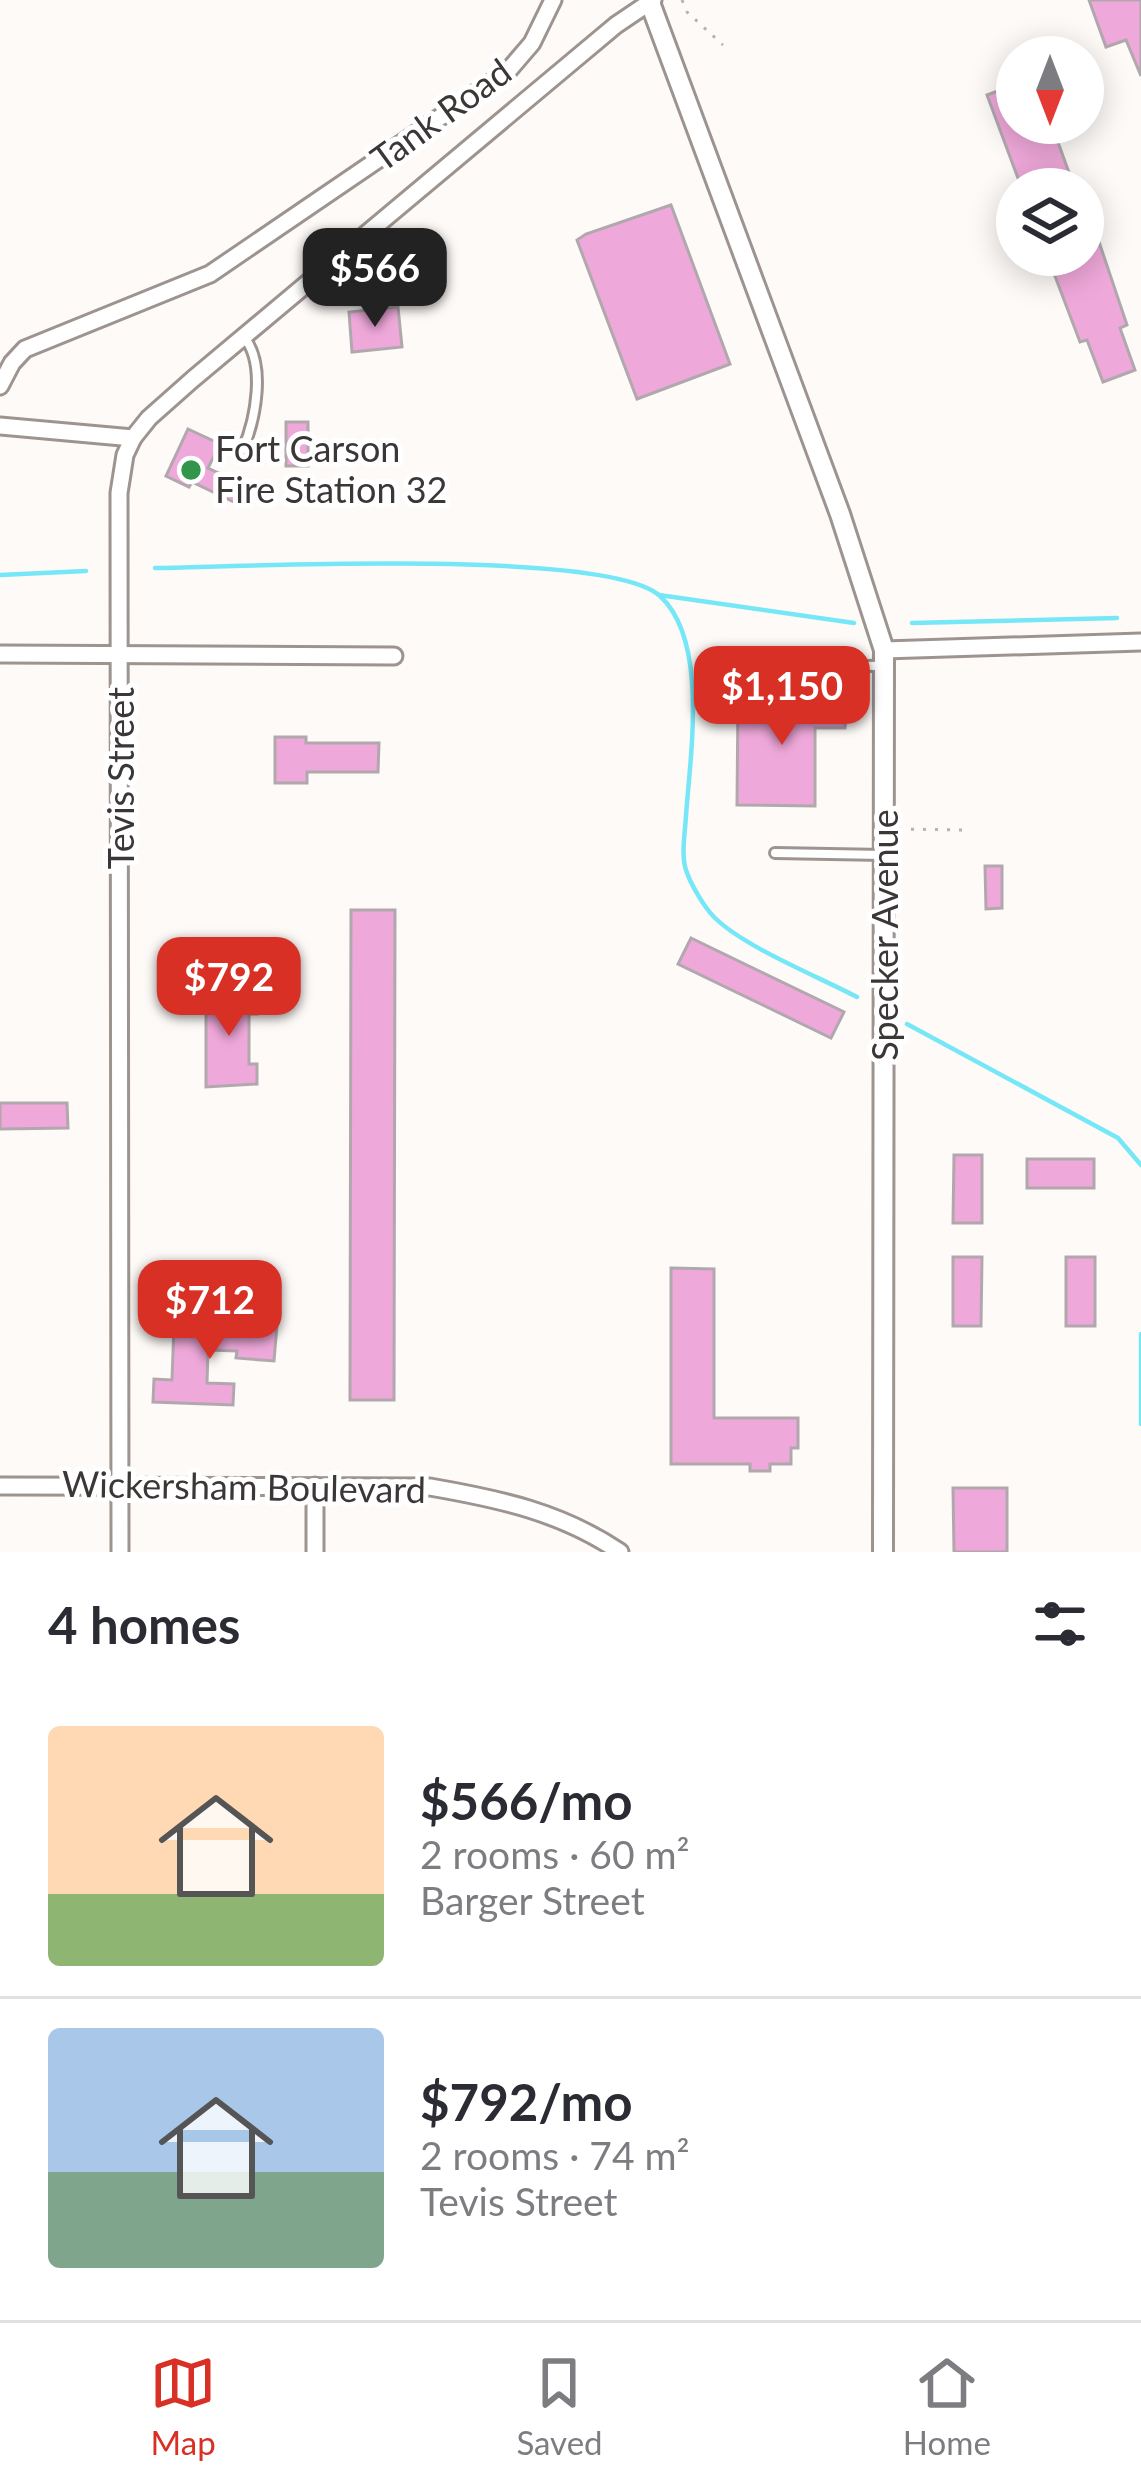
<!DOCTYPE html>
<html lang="en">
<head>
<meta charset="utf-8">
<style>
	:root { --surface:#fff; --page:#f7f7f7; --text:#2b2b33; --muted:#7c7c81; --line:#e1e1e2; --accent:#d93025 }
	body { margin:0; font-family:Lato,sans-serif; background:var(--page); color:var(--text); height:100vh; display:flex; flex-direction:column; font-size:45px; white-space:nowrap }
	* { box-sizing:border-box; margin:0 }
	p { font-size:39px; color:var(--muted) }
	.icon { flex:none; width:66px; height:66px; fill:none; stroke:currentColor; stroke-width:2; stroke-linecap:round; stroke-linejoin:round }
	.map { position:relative; height:1552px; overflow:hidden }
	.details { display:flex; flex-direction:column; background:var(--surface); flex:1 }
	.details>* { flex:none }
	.needle { width:78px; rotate:180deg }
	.tools { position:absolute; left:996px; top:36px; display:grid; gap:24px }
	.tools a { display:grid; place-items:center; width:108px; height:108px; border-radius:50%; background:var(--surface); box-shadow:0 6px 30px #0003; font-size:60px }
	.price { position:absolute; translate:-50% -102px; padding:0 27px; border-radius:24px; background:var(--accent); color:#fff; font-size:39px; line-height:78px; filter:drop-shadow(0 3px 6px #0008) }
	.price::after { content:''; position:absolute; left:50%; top:72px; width:36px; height:27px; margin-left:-18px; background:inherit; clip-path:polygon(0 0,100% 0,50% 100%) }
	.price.selected { background:#222; color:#fff }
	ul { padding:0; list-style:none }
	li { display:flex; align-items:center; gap:36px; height:300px; padding:0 48px }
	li+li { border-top:3px solid var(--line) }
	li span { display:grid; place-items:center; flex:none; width:336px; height:240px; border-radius:12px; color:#555 }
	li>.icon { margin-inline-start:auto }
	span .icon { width:144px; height:144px; fill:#fffc; stroke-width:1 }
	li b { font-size:51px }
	h2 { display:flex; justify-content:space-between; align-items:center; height:144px; padding:0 48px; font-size:51px }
	.dock { display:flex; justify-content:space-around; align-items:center; height:168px; border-top:3px solid var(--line); background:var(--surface); font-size:33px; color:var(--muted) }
	.dock a { display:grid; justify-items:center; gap:6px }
	.dock .selected { color:var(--accent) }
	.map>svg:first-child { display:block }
</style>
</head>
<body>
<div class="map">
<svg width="1141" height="1552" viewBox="0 0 1141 1552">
	<rect width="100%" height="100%" fill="#fefaf8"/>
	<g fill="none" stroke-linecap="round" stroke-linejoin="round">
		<g stroke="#76e7f7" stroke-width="4.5">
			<path d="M155,568C241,567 608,548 660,596C709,641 690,756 686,816C685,832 681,855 686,870C690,883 704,907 714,917C744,947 817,976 857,997"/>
			<path d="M0,575L86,571"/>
			<path d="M659,595L854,623"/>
			<path d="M912,623L1117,618"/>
			<path d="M907,1024L1118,1138L1141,1165"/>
			<path d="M1141,1334V1424"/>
		</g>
	</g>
	<g fill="#efa8da" stroke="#b1a8ae" stroke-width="3">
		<path d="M1089,0H1141V76L1126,40L1106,47Z"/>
		<path d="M1017,84V123H1051L1075,189H1022L987,95Z"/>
		<path d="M671,205L730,364L637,399L577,240L586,234Z"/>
		<path d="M1095,230L1127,325L1120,328L1135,370L1103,382L1087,340L1080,342L1047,255H1083V234Z"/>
		<path d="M398,307L402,347L352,352L349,312Z"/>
		<rect x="286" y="422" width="22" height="44"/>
		<path d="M188,429L220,444L208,468L246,486L238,504L192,482L189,487L166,476Z"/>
		<path d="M738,698H848L845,728H815V806L737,805Z"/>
		<path d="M275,737H306V743H379L378,772H307V783H275Z"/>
		<path d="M985,866H1002V908L986,909Z"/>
		<path d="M351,910H395L394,1400H350Z"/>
		<path d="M691,938L844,1012L831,1038L678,964Z"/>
		<path d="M206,991L257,994V1014H249V1064H257V1084L206,1087Z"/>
		<path d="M0,1103H67L68,1128L0,1129Z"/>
		<path d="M954,1155H982V1223H953Z"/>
		<rect x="1027" y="1159" width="67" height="29"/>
		<path d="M953,1257H982L981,1326H953Z"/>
		<rect x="1066" y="1257" width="29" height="69"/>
		<path d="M671,1268L714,1269V1418H798V1448H791V1464H770V1471H750V1464H671Z"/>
		<path d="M251,1324L277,1325L274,1361L236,1358L237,1351L208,1350L207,1383L234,1384L233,1405L153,1402L154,1379L172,1380L174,1325L250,1330Z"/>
		<path d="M953,1488H1007V1552H954Z"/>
	</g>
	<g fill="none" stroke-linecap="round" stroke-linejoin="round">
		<defs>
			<g id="service">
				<path d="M243,449C256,418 266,364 244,337"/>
				<path d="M780,665L881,666"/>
				<path d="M775,853L884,855"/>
			</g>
			<g id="minor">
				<path d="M0,386L12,363L25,349L210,274L508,71L532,43L553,0"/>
				<path d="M0,426L133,438L149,418L193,379L616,25L653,0"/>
				<path d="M884,650L1141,642"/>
				<path d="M0,654L394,656"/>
				<path d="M0,1486L430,1487C499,1499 561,1512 620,1552"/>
				<path d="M120,1552L119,493L125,455L133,438"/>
				<path d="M315,1552V1486"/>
			</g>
			<path id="tertiary" d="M649,0L840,514L884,650L883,1552"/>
		</defs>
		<use href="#service" stroke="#9d9490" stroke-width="14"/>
		<use href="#minor" stroke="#9d9490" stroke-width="21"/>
		<use href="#tertiary" stroke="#9d9490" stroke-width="24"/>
		<g stroke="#b6b2b0" stroke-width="3" stroke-dasharray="3 9" stroke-linecap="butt">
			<path d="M682,0L687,12L723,45"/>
			<path d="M899,829L967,830"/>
		</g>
		<use href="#service" stroke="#fff" stroke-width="8"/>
		<use href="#minor" stroke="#fff" stroke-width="15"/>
		<use href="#tertiary" stroke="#fff" stroke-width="18"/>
	</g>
	<circle fill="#31954a" stroke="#fff" stroke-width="4.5" cx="191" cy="470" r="12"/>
	<g text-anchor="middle" stroke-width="10" stroke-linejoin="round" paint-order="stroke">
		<g font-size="36" fill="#3b3736" stroke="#fff">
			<text transform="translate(441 115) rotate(-36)" y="13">Tank Road</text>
			<text transform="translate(121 778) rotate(-90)" y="13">Tevis Street</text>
			<text transform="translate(885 935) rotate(-90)" y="13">Specker Avenue</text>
			<text transform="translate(244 1487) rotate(1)" y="13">Wickersham Boulevard</text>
		</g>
		<g font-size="36" fill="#3b3736" stroke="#fff" text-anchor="start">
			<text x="215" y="462">Fort Carson<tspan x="215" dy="41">Fire Station 32</tspan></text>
		</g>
	</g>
</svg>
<div class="tools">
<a><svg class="needle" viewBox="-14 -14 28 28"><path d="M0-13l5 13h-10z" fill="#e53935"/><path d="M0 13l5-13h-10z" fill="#7c7c81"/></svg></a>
<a><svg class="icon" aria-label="layers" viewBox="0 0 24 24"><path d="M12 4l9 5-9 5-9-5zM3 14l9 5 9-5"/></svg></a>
</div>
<b class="price selected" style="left:375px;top:330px">$566</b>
<b class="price" style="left:782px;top:748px">$1,150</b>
<b class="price" style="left:229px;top:1039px">$792</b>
<b class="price" style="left:210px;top:1362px">$712</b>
</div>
<section class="details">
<h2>4 homes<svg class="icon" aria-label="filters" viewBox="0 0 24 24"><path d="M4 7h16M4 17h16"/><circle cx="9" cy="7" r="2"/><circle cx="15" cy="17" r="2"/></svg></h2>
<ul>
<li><span style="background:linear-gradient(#ffd9b3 70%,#8fb573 0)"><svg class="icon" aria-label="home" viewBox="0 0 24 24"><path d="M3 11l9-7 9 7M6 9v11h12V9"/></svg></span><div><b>$566/mo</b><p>2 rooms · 60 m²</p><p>Barger Street</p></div></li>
<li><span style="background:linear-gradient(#a9c7e8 60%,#7fa58c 0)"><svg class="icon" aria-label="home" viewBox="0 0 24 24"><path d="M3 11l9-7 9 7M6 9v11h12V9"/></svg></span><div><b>$792/mo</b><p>2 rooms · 74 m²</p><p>Tevis Street</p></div></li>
</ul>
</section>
<nav class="dock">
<a class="selected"><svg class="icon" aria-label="map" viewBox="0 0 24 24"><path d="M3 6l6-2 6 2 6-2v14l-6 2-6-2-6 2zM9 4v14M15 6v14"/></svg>Map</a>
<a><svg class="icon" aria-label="saved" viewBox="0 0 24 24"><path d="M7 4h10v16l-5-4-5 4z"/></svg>Saved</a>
<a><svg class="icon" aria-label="home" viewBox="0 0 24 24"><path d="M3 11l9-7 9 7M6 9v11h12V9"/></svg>Home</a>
</nav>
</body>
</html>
